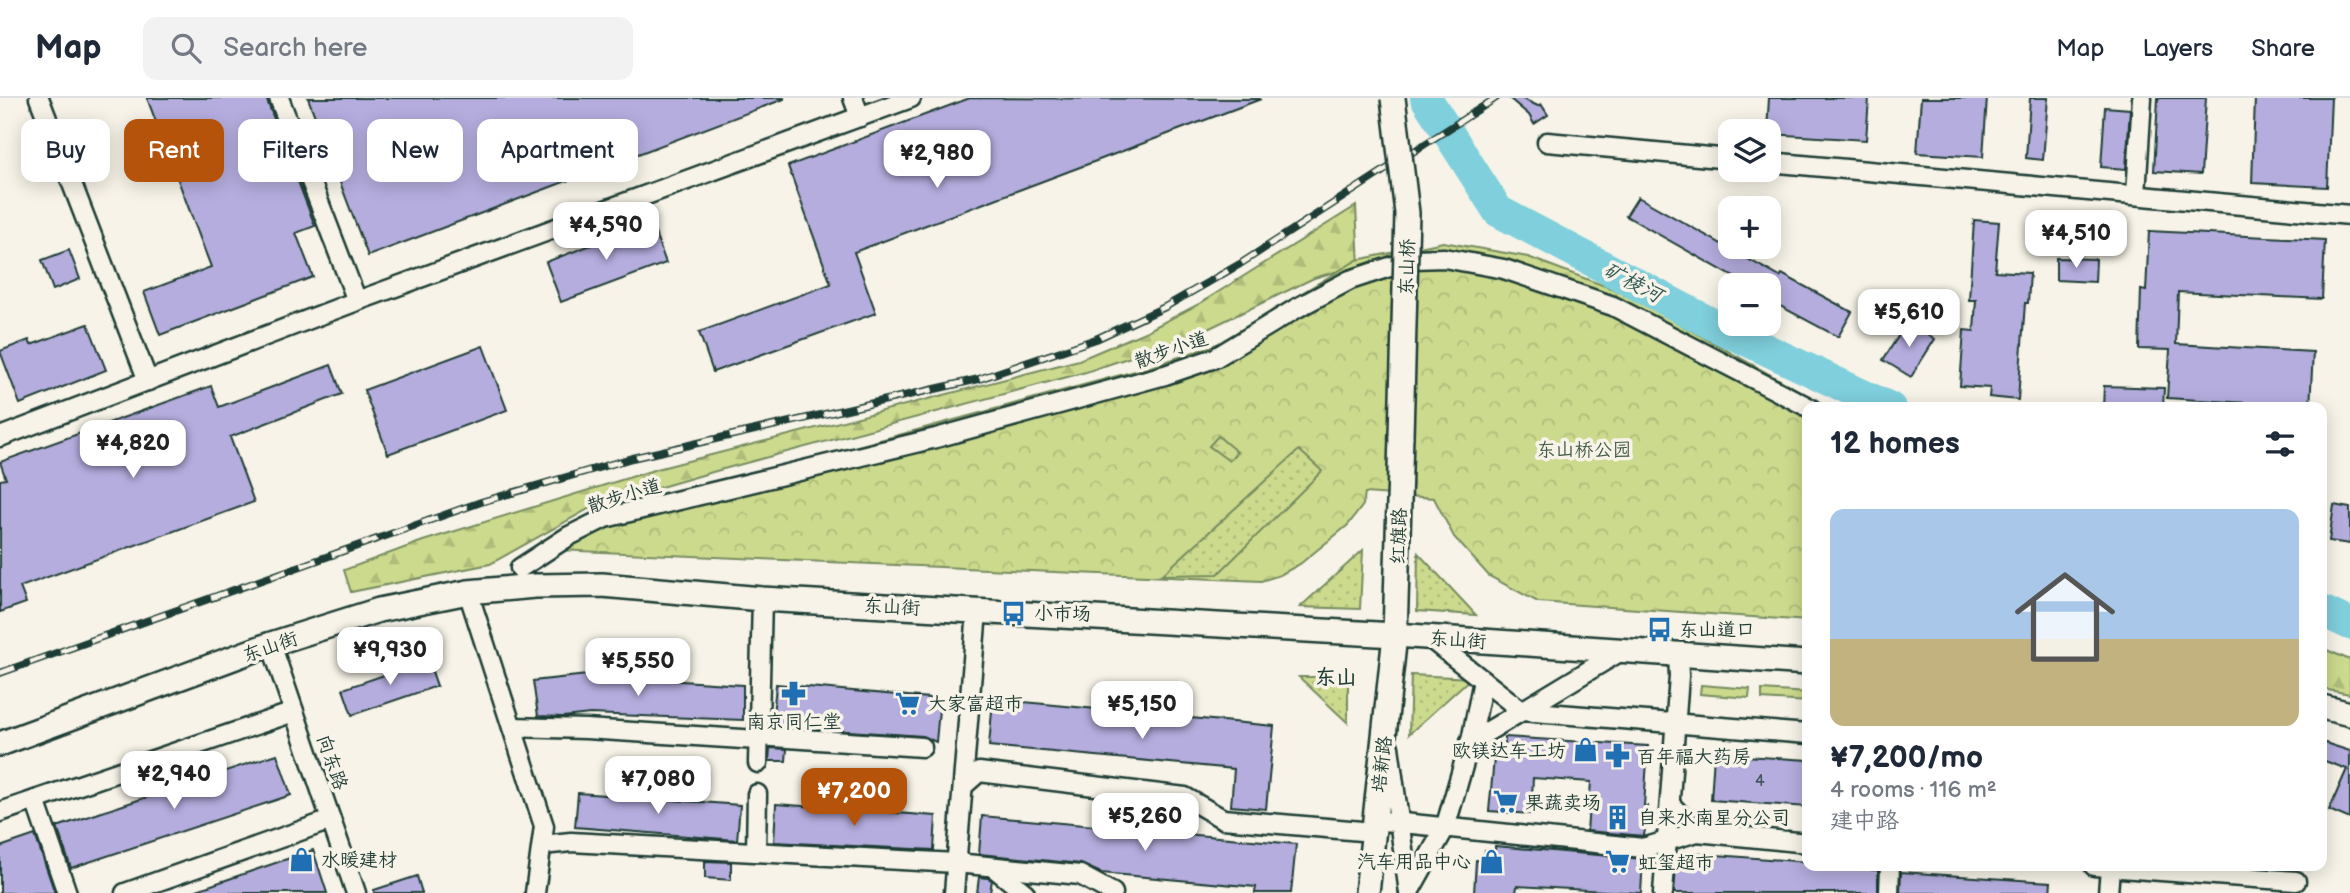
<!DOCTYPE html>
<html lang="en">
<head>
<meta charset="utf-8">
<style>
	:root { --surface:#fff; --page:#f2f2f3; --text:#1f2937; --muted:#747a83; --line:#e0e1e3; --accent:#b45309 }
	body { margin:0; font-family:"Balsamiq Sans","LXGW WenKai TC",sans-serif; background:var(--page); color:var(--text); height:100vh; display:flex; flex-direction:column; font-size:26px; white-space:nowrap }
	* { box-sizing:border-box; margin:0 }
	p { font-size:23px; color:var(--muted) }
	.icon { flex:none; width:38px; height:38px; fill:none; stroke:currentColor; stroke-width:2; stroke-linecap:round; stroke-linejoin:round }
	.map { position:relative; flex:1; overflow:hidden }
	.drawer { position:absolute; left:1802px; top:304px; width:525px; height:469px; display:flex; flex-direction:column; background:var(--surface); border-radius:14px; box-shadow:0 4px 18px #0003 }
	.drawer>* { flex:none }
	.hud { position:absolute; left:21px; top:21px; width:665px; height:63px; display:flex; gap:14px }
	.controls { position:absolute; left:1718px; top:21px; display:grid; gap:14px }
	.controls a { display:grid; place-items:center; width:63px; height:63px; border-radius:14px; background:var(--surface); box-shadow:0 4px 18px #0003; font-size:35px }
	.price { position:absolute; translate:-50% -60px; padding:0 16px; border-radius:14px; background:#fff; color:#222; font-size:23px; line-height:46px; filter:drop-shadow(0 2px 4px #0008) }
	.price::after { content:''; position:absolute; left:50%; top:42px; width:21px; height:16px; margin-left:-10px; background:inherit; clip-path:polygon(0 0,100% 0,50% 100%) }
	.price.current { background:var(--accent); color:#fff }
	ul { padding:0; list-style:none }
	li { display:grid; align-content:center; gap:14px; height:371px; padding:0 28px }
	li+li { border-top:2px solid var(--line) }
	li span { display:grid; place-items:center; height:217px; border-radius:14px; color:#555 }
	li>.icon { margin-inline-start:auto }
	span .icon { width:126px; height:126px; fill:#fffc; stroke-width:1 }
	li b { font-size:30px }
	h2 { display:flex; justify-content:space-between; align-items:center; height:84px; padding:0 28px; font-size:30px }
	.chip { padding:0 24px; border-radius:14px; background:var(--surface); box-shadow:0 4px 18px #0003; font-size:24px; line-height:63px }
	.chip.current { background:var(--accent); color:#fff }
	header { display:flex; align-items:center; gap:42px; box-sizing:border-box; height:98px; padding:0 35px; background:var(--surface); border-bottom:2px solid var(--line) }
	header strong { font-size:33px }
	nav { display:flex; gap:38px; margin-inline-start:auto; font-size:24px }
	.search { width:490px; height:63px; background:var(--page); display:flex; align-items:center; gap:18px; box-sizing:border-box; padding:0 24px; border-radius:14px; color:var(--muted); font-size:26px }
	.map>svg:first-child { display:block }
</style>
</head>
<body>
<header>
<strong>Map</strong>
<div class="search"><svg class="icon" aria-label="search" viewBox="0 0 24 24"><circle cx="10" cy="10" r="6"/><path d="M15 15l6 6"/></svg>Search here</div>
<nav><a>Map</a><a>Layers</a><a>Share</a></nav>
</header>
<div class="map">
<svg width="2350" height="795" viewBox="0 0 2350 795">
	<defs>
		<pattern id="forest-firs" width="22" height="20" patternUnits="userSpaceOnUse" patternTransform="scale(1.75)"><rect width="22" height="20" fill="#ccda8d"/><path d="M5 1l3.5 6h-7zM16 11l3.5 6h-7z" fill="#afbc7a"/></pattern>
		<pattern id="park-crowns" width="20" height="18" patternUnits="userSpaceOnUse" patternTransform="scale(1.75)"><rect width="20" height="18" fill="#ccda8d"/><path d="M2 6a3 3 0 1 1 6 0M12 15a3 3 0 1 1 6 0" fill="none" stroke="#afbc7a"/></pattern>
		<pattern id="garden-dots" width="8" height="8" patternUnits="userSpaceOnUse" patternTransform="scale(1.75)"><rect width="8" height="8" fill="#ccda8d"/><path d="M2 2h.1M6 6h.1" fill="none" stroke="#afbc7a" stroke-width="1.8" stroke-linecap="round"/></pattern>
	</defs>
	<rect width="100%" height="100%" fill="#f7f3e8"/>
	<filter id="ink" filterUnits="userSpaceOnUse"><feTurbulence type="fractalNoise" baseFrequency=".0143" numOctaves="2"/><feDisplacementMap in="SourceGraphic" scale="14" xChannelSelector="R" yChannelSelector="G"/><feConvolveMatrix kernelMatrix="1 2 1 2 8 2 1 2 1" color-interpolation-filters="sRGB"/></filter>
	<g filter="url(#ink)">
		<g fill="#ccda8d" stroke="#768c60" stroke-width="2">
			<path d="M1701,587L1750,591L1749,600L1700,596Z"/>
			<path d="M1762,592L1808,595V604L1762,601Z"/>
		</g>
		<g fill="url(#forest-firs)" stroke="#768c60" stroke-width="2">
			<path d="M1356,108L1359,167L1314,180L1193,238L1086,274L716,373L592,409L490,466L351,494L344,472L423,443L657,371L1079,262L1147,233L1199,206Z"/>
			<path d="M2322,550L2350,562V596L2322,591Z"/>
		</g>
		<path fill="url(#park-crowns)" stroke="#768c60" stroke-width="2" d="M1443,144L1528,159L1626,196L1830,310H1808V523L1538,504L1489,478L1454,439L1434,400L1365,395L1363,407L1348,427L1300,466L1280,477L1261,483L555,452L636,408L1150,269L1217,246L1357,162Z"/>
		<g fill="url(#garden-dots)" stroke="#768c60" stroke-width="2">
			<path d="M1218,338L1237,354L1229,363L1209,348Z"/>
			<path d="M1299,352L1322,373L1218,476L1162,477Z"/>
			<path d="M1363,452L1360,511L1300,509Z"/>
			<path d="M1418,455L1476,517L1417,513Z"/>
			<path d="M1411,577L1471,580L1409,636Z"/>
			<path d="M1299,579H1348V625Z"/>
		</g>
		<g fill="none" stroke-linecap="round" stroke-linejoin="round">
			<g stroke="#7fcfdc" stroke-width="32">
				<path d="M1426,0L1498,113L1714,227L1890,310"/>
				<path d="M2322,513L2350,526"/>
			</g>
		</g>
		<g fill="#b4adde" stroke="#1f3d34" stroke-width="2">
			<path d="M147,0H266L315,128L296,135L313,179L160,237L144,194L211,169Z"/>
			<path d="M308,0H784V1L368,158Z"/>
			<path d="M970,0L1261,1L854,154L876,215L713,274L699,234L831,186L788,68Z"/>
			<path d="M1509,0H1521L1538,8L1541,6L1548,17L1534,26L1529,17Z"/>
			<path d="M1769,0H1869L1866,42L1769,36V33H1767Z"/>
			<path d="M1921,0H1987L1983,59L1917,55Z"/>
			<path d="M2030,0H2048L2043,62L2026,60Z"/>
			<path d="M2158,0H2206L2201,76L2154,73Z"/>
			<path d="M2255,0H2331L2327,89L2252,85Z"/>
			<path d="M2105,9L2130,11L2126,71L2101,69Z"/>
			<path d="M1638,99L1780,179L1782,176L1852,214L1838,239L1769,202V187H1748L1626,118Z"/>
			<path d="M1974,122L1999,124L1995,173L2030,175L2028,205H2025L2018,302L1989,299L1990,290L1960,288L1964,232L1974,233L1976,202H1969Z"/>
			<path d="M651,124L666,165L561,204L546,164Z"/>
			<path d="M2149,133L2325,142L2322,201L2178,194L2176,246L2313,254L2310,309L2167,300L2170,252L2139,251L2141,192L2146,193Z"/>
			<path d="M69,152L80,181L53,192L42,162Z"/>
			<path d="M2056,160L2096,161L2095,184L2056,182Z"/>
			<path d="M1908,223L1935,241L1911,279L1883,262Z"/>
			<path d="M88,226L106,272L20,306L0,253L29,242L31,247Z"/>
			<path d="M483,248L507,312L388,356L364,292Z"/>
			<path d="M331,267L342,296L230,339L254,404L20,489L26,505L0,514V382L6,381L0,364L211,288L219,309Z"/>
			<path d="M2104,288L2164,290L2163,310H2103Z"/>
			<path d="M2334,407L2350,410V446L2329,443Z"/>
			<path d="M428,562L437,588L352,617L343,591Z"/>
			<path d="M587,577L743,587V622L590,616L563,619L538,618L533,583Z"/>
			<path d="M776,586L940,601L936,644L923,638L772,628Z"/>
			<path d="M993,601L1274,628L1266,711L1231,708L1234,671L989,648Z"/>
			<path d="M1505,639L1648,648L1644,708H1648L1644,738L1587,733L1591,684L1533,680L1531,716L1489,713L1495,650L1505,651Z"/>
			<path d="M2322,644L2350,653V721L2329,712L2347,671L2322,662Z"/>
			<path d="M770,650L787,651L786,663H769Z"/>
			<path d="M277,656L291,697L71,770L57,729Z"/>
			<path d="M1714,656L1808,662V709L1711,702Z"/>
			<path d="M578,695L740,707L737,742L575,729Z"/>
			<path d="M776,706L936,718L934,752L774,744Z"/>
			<path d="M982,718L1296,746L1291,795H1255L1256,789L1101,775L1081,766L979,756Z"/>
			<path d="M35,737L55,795H0V749Z"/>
			<path d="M1495,748L1643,761L1641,795L1517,788L1516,795H1474L1476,762L1484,763L1485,752L1495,753Z"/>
			<path d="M313,752L327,795H194V793Z"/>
			<path d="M1677,754L1808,764V768H1872V772H1878V795H1674Z"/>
			<path d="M705,763L731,764V782L705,780Z"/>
			<path d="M1901,774L2051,784L2050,795H1900Z"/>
			<path d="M417,778L422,795H374V792Z"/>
			<path d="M979,779L988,780L992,782L990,795H977Z"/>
		</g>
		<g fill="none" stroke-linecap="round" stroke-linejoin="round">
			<defs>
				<g id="minor">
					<path d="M39,0L148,283"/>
					<path d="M279,0L357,203L911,0"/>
					<path d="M853,0L860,19"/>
					<path d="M1547,44L1731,61"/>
					<path d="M1769,64L2350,117"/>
					<path d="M2136,97L2142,0"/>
					<path d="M0,339L357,203"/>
					<path d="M520,470L569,438L605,420L936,340L1165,277L1215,260L1297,210L1350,182L1414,161L1444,160L1504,171L1613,208L1810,310"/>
					<path d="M468,494L544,728L535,795"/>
					<path d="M1428,539L1522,613L1621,553"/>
					<path d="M271,546L356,795"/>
					<path d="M512,629L586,631L758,642"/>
					<path d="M758,638L922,649"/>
					<path d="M1471,643L1483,582"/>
					<path d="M1389,649L1409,795"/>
					<path d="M758,665L762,501"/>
					<path d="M963,688L979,674L1185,699L1223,721L1373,734"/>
					<path d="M35,702L67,795"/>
					<path d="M1670,706L1697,734"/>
					<path d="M0,714L294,614"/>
					<path d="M1374,722L1643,750L1697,734L1808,745"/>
					<path d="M542,747L571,744L956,765L1080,777L1113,795"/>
					<path d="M756,754L757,696"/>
					<path d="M2094,768L2296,783"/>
					<path d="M993,769L1025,795"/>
					<path d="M1409,794L1445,730L1470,644L1522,613L1808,636"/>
					<path d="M125,795L331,722"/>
					<path d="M954,795L977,513"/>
					<path d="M1663,795L1679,578L1678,556"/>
					<path d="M1889,795L1890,768"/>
					<path d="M2108,795L2110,770"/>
				</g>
				<g id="major">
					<path d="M2322,609L2350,616"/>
					<path d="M0,646L271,546L379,512L468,494L535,488L602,487L762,501L1395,537L1808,565"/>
					<path d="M1367,795L1395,537L1401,338"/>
				</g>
			</defs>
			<use href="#minor" stroke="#1f3d34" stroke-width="23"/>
			<use href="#major" stroke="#1f3d34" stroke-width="28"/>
			<use href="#minor" stroke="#f7f3e8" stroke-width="18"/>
			<use href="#major" stroke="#f7f3e8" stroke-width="23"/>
			<defs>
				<path id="rail" d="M0,575L481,404L632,360L979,281L1096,241L1165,209L1240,166L1496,0"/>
			</defs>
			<use href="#rail" stroke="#1f3d34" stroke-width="8"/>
			<use href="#rail" stroke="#f7f3e8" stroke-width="5" stroke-dasharray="16" stroke-linecap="butt"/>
			<defs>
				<path id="major-bridge" d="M1393,0L1407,115L1401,338"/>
			</defs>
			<use href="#major-bridge" stroke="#1f3d34" stroke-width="28" stroke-linecap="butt"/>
			<use href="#major-bridge" stroke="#f7f3e8" stroke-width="23"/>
		</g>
	</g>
	<defs>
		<symbol id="bus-bare" viewBox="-9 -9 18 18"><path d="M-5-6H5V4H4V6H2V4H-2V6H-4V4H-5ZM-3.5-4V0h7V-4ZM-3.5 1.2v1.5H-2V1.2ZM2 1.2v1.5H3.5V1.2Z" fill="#1f6fb2" stroke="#f7f3e8" stroke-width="2.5" paint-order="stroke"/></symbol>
		<symbol id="pharmacy-bare" viewBox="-9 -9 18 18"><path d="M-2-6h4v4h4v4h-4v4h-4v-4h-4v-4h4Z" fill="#1f6fb2" stroke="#f7f3e8" stroke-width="2.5" paint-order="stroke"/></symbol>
		<symbol id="supermarket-bare" viewBox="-9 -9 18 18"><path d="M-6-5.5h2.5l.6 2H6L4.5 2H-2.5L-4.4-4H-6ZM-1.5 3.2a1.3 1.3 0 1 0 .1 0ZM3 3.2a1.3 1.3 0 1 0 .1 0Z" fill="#1f6fb2" stroke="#f7f3e8" stroke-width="2.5" paint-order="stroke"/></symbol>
		<symbol id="shop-bare" viewBox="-9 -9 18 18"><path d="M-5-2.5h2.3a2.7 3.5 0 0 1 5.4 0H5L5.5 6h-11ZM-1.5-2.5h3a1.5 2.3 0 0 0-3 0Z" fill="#1f6fb2" stroke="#f7f3e8" stroke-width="2.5" paint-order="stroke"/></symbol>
		<symbol id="building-bare" viewBox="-9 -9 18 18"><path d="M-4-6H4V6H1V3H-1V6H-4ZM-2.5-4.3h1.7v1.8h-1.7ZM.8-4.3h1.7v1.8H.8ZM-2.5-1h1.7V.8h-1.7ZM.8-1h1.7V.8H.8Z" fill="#1f6fb2" stroke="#f7f3e8" stroke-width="2.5" paint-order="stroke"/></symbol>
	</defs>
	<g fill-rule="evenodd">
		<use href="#bus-bare" x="996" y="498" width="35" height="35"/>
		<use href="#bus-bare" x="1642" y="514" width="35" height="35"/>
		<use href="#pharmacy-bare" x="776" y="578" width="35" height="35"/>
		<use href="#supermarket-bare" x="890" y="588" width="35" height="35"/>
		<use href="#shop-bare" x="1568" y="634" width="35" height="35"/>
		<use href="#pharmacy-bare" x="1600" y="640" width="35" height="35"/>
		<use href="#supermarket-bare" x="1488" y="686" width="35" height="35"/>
		<use href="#building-bare" x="1600" y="702" width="35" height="35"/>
		<use href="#shop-bare" x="284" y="744" width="35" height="35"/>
		<use href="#shop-bare" x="1474" y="746" width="35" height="35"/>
		<use href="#supermarket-bare" x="1600" y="746" width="35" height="35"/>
	</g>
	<g text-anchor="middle" stroke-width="7" stroke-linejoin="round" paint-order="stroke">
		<g font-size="16" fill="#44595e">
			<text x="1760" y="688">4</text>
		</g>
		<g font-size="19" fill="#1f3d34" stroke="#f7f3e8">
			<text transform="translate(1406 169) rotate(-88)" y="7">东山桥</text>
			<text transform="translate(1171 251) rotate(-19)" y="7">散步小道</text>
			<text transform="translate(624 397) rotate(-17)" y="7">散步小道</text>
			<text transform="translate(1398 438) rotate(-88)" y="7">红旗路</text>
			<text transform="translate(892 508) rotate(3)" y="7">东山街</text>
			<text transform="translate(1458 541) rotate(4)" y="7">东山街</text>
			<text transform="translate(270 548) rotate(-19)" y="7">东山街</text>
			<text transform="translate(333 664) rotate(71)" y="7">向东路</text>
			<text transform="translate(1381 666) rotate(-83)" y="7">培新路</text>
		</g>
		<g font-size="19" fill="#425c46" stroke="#f7f3e8">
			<text x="1584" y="358">东山桥公园</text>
		</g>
		<g font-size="19" fill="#1f3d34" stroke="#f7f3e8" text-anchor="start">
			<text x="1034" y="522">小市场</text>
			<text x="1679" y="538">东山道口</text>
			<text x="928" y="612">大家富超市</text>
			<text x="794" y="630" text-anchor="middle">南京同仁堂</text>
			<text x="1566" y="659" text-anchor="end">欧镁达车工坊</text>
			<text x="1637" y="665">百年福大药房</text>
			<text x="1525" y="711">果蔬卖场</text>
			<text x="1638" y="726">自来水南星分公司</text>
			<text x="321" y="768">水暖建材</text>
			<text x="1471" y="770" text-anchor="end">汽车用品中心</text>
			<text x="1638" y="771">虹玺超市</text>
		</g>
		<g font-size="21" font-style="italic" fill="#325a56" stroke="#f7f3e8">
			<text transform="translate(1633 184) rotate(28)" y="7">矿棱河</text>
		</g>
		<g font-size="21" font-weight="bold" fill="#1f3d34" stroke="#f7f3e8">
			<text x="1336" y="586">东山</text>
		</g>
	</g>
</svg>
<div class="controls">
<a><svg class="icon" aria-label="layers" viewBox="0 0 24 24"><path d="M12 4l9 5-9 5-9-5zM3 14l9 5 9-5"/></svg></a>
<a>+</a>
<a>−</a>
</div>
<b class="price" style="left:937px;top:92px">¥2,980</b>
<b class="price" style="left:606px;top:164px">¥4,590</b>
<b class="price" style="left:2076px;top:172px">¥4,510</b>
<b class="price" style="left:1909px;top:251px">¥5,610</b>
<b class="price" style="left:133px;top:382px">¥4,820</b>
<b class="price" style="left:390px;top:589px">¥9,930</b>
<b class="price" style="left:638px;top:600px">¥5,550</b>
<b class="price" style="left:1142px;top:643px">¥5,150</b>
<b class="price" style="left:174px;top:713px">¥2,940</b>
<b class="price" style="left:658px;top:718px">¥7,080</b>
<b class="price current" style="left:854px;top:730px">¥7,200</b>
<b class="price" style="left:1145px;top:755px">¥5,260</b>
<div class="hud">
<a class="chip">Buy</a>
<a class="chip current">Rent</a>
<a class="chip">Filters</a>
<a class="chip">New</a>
<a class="chip">Apartment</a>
</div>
<section class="drawer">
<h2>12 homes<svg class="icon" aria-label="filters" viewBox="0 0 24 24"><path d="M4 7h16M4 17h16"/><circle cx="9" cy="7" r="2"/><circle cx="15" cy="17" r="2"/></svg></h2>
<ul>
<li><span style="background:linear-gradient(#a9c7e8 60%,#c2b280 0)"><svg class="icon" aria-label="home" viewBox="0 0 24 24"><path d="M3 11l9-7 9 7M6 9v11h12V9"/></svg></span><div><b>¥7,200/mo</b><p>4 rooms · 116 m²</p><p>建中路</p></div></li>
</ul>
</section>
</div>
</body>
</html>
